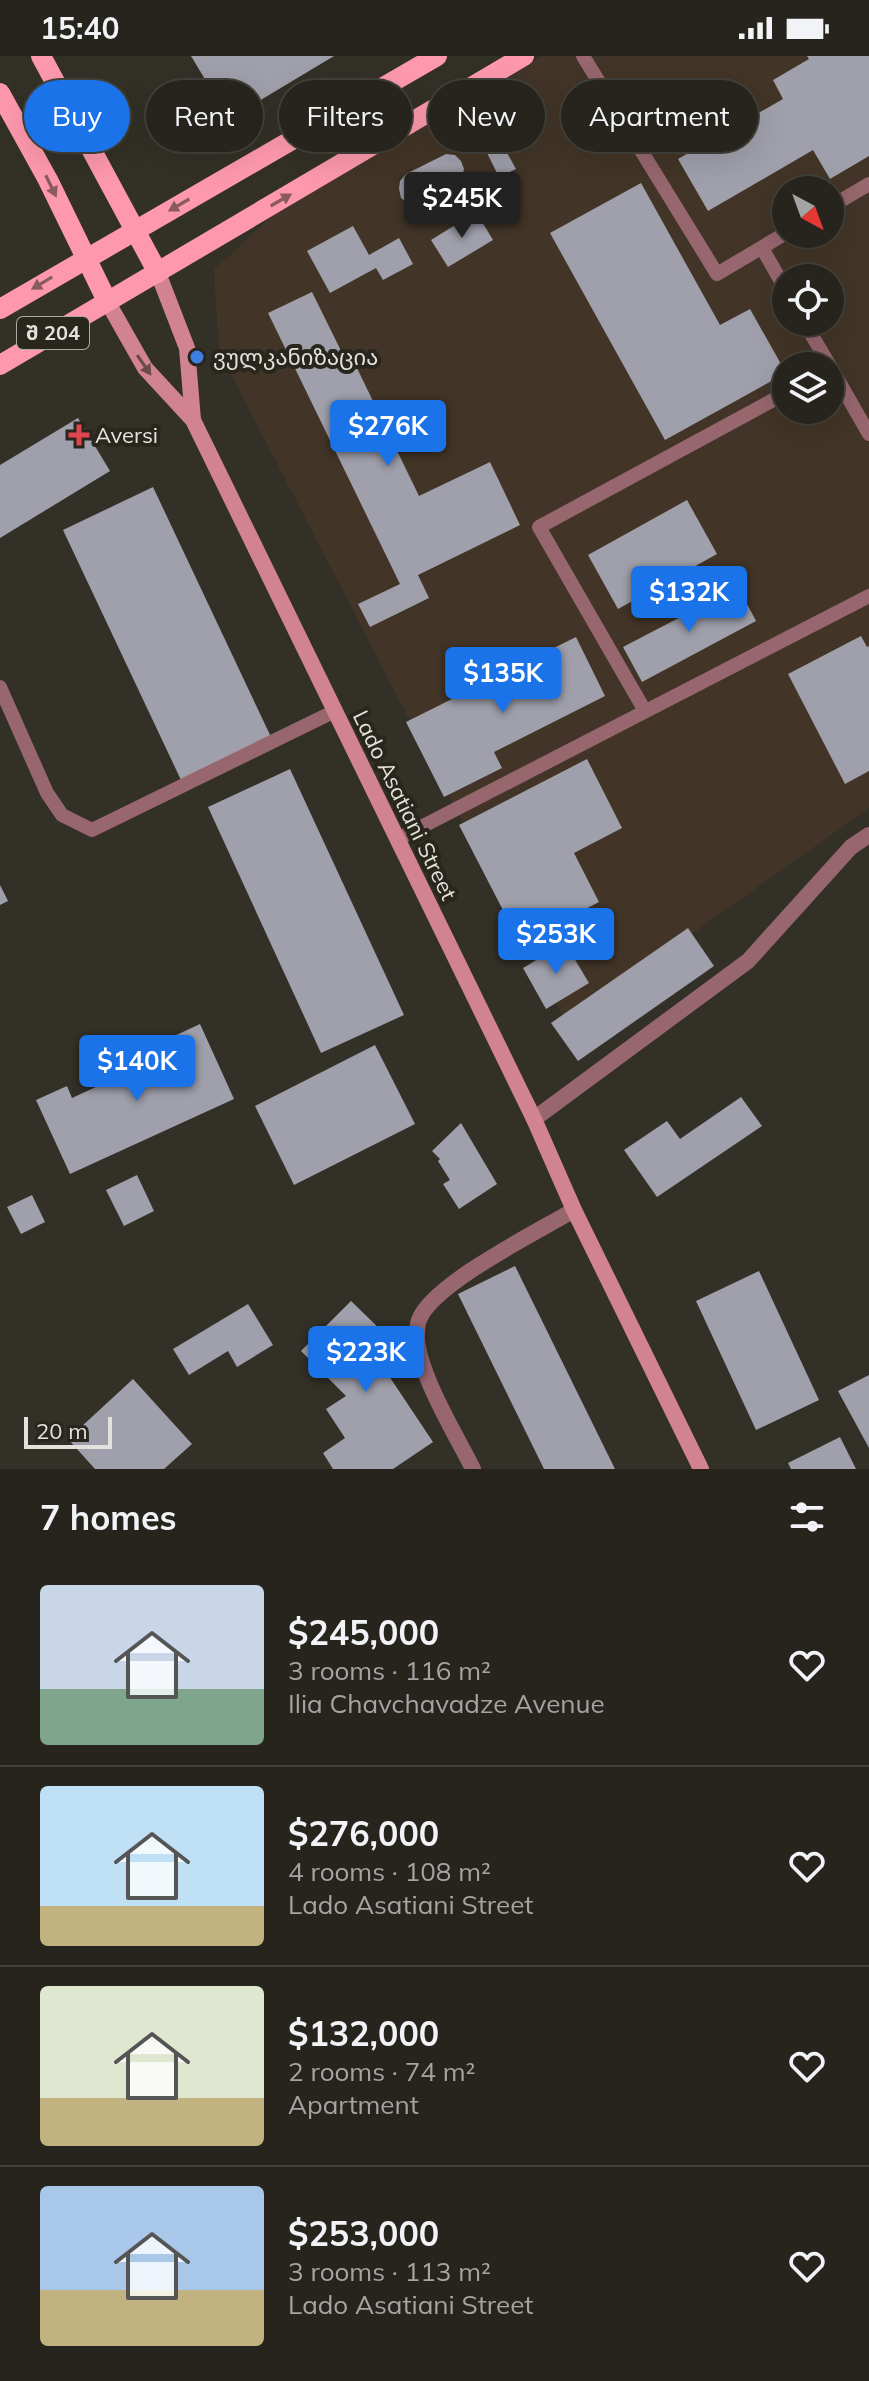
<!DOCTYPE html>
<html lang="en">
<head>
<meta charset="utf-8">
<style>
	:root { --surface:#26241d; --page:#2e2c26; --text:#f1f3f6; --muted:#a4a4a4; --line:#42413b; --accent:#1a73e8 }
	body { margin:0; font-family:Mulish,"Noto Sans Georgian",sans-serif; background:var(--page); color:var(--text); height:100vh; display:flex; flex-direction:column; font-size:30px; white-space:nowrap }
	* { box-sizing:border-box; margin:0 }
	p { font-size:26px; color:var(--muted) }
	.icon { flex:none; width:44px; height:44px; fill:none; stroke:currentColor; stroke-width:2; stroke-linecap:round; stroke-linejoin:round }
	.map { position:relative; height:1413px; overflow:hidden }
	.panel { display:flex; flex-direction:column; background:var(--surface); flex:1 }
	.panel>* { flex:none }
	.hud { position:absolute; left:24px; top:24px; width:822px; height:72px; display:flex; gap:16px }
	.needle { width:52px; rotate:139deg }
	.fabs { position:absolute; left:772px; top:120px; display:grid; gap:16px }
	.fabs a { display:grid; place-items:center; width:72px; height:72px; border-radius:50%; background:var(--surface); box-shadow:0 8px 32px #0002,0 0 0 2px var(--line); font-size:40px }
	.scale { position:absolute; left:24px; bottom:20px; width:88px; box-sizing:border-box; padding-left:8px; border:4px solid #e4e2dc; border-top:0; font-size:22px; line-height:28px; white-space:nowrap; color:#e4e2dc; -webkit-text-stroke:6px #29261d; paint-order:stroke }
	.price { position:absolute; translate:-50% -68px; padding:0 18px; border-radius:8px; background:var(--accent); color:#fff; font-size:26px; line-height:52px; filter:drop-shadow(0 2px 4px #0008) }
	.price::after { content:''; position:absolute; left:50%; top:48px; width:24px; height:18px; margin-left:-12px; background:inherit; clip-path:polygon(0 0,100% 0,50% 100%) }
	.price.active { background:#222; color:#fff }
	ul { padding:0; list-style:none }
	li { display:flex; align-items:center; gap:24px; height:200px; padding:0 40px }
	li+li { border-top:2px solid var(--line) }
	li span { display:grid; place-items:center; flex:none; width:224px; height:160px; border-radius:8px; color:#555 }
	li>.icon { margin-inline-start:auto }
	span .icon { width:96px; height:96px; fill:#fffc; stroke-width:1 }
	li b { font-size:34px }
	h2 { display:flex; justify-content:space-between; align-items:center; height:96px; padding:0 40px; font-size:34px }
	.pill { padding:0 28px; border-radius:36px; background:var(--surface); box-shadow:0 8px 32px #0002,0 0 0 2px var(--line); font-size:28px; line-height:72px }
	.pill.active { background:var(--accent); color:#fff }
	.status { display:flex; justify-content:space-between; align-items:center; height:56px; padding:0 40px; background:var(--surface); direction:ltr }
	.status svg { height:22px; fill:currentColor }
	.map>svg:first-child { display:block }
</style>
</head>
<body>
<div class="status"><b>15:40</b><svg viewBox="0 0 49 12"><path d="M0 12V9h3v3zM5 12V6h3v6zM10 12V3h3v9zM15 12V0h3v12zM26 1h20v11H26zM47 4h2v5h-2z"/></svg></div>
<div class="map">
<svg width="869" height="1413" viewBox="0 0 869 1413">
	<rect width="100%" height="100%" fill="#333027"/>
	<path fill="#423527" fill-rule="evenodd" d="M542,0H869V752L566,967L219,295L214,214L272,160ZM786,134H830V178H786ZM786,222H830V266H786ZM786,310H830V354H786Z"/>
	<g fill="#9fa0ab">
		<path d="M191,0H334L229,63Z"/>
		<path d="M807,0H869V100L830,123L813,94L708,155L678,103L783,43L773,24L809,3Z"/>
		<path d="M501,86L516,113L499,121L486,95Z"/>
		<path d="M446,98L455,99L461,105L464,113L462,122L456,128L426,147H408L401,142L399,133L400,125L406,118Z"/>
		<path d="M641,127L720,269L750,253L786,317L665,384L550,177Z"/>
		<path d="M476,156L493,184L448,211L431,184Z"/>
		<path d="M353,170L369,199L399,182L413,208L383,224L376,212L330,237L307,195Z"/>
		<path d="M312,236L349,311L355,308L419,440L490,406L520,469L418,519L429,542L370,571L358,548L400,528L268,257Z"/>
		<path d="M78,362L110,415L0,482V409Z"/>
		<path d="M153,431L271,681L181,724L63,474Z"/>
		<path d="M687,444L717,498L618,553L588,499Z"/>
		<path d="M738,531L756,565L642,626L623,591Z"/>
		<path d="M861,580L867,591L869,590V715L845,728L788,618Z"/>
		<path d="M576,581L605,640L494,696L502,712L444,741L406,666Z"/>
		<path d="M587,703L622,772L574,797L599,846L520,887L459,769Z"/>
		<path d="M290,713L404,959L321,997L208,751Z"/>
		<path d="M0,829L8,845L0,849Z"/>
		<path d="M688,872L714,910L578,1005L551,967Z"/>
		<path d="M565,887L589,927L546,953L523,912Z"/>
		<path d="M200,968L234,1043L70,1118L36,1044L67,1030L72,1042L176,994L170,982Z"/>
		<path d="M375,989L415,1068L294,1129L255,1050Z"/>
		<path d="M741,1041L762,1070L657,1141L624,1094L667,1065L680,1083Z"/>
		<path d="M461,1067L497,1128L459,1153L443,1128L450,1124L438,1105L440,1103L432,1095Z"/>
		<path d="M137,1119L154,1155L124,1170L106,1134Z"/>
		<path d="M32,1139L45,1166L21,1178L7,1151Z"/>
		<path d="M515,1210L615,1413H544L458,1238Z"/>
		<path d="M759,1215L819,1344L756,1374L696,1245Z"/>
		<path d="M351,1245L387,1280L394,1273L410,1288L385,1314L433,1386L393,1413H333L323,1397L345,1382L326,1353L346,1340L301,1295Z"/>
		<path d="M248,1248L273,1289L237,1311L228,1295L189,1319L173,1293Z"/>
		<path d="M869,1319V1392L838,1335Z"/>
		<path d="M133,1323L192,1388L164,1413H95L68,1383Z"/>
		<path d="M840,1381L856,1413H791L788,1407Z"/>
	</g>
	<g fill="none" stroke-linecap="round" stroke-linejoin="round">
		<g stroke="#97666f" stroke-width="14">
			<path d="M583,0L717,218L786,177"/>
			<path d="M830,151L869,128"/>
			<path d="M762,192L786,234"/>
			<path d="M804,266L830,310"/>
			<path d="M830,310L869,378"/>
			<path d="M0,631L47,737L62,759L92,774L335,655"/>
			<path d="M645,655L539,471L786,337"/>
			<path d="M398,783L869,540"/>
		</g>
		<g stroke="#97666f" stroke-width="16">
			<path d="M534,1063L748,905L851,791L869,779"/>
			<path d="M473,1413C456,1379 419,1319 417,1282C417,1278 417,1268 419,1264C432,1228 539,1175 574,1154"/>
		</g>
		<g stroke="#d18392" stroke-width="16">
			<path d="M158,217L187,292L193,364"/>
			<path d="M107,245L145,312L193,364L534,1063L574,1154L701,1413"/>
		</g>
		<g stroke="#fe99ad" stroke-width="20">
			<path d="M41,0L158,217"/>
			<path d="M0,37L48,124L107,245"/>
			<path d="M0,253L437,0"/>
			<path d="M0,309L524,0"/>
		</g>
	</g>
	<defs><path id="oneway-solid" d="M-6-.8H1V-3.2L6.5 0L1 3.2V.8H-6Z" transform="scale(2)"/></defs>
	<g fill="#895a5e">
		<use href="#oneway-solid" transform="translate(51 130) rotate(64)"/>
		<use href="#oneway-solid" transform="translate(281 144) rotate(-30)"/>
		<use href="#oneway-solid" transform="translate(179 149) rotate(150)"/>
		<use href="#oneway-solid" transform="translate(42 227) rotate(149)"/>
	</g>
	<use fill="#6c4b4c" href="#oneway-solid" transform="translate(144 309) rotate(55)"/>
	<circle fill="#3f7fe0" stroke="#29261d" stroke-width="3" cx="197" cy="301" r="8"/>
	<path fill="#e0444e" stroke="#29261d" stroke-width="3" d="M75 367h8v8h8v8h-8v8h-8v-8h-8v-8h8z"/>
	<g text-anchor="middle" stroke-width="8" stroke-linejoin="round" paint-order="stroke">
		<rect fill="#29261d" stroke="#acaaa3" stroke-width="2" x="17" y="261" width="72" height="32" rx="6"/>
		<g font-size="20" font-weight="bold" fill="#e4e2dc">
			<text x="53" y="284">შ 204</text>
		</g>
		<g font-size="22" fill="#e4e2dc" stroke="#29261d" text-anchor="start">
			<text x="213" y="309">ვულკანიზაცია</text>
			<text x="95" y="387">Aversi</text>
		</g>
		<g font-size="22" fill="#e4e2dc" stroke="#29261d">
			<text transform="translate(405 749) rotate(64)" y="8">Lado Asatiani Street</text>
		</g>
	</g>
</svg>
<div class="fabs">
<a><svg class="needle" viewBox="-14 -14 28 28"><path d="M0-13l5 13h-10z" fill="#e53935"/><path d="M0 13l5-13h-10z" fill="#a4a4a4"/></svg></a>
<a><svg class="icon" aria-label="locate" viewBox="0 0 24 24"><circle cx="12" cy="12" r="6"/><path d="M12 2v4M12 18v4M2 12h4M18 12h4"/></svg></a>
<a><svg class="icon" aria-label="layers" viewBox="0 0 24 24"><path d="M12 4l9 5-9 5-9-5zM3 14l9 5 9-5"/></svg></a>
</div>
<div class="scale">20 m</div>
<b class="price active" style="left:462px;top:184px">$245K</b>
<b class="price" style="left:388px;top:412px">$276K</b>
<b class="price" style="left:689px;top:578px">$132K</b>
<b class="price" style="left:503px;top:659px">$135K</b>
<b class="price" style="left:556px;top:920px">$253K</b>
<b class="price" style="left:137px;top:1047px">$140K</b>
<b class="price" style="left:366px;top:1338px">$223K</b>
<div class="hud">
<a class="pill active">Buy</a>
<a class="pill">Rent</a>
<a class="pill">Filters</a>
<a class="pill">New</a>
<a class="pill">Apartment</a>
</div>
</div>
<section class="panel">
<h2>7 homes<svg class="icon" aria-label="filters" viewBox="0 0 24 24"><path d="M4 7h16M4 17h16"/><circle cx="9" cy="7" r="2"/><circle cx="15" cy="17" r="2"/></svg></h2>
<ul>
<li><span style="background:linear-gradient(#c9d6e8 65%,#7fa58c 0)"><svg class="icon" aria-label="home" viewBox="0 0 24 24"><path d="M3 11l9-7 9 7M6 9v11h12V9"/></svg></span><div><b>$245,000</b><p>3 rooms · 116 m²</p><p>Ilia Chavchavadze Avenue</p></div><svg class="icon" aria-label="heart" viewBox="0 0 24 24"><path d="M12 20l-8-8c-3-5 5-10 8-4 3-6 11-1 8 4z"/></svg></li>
<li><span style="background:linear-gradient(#bfe0f5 75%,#c2b280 0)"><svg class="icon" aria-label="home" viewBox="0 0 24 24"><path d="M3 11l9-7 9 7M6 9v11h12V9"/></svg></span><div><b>$276,000</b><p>4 rooms · 108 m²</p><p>Lado Asatiani Street</p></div><svg class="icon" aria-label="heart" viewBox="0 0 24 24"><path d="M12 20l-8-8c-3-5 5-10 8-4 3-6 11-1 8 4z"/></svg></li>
<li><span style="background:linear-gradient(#dfe7d0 70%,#c2b280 0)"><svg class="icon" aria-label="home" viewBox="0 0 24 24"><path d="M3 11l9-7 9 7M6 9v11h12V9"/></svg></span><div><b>$132,000</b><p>2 rooms · 74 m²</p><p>Apartment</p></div><svg class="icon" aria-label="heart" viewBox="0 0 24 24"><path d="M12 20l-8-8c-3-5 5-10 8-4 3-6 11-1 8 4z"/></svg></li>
<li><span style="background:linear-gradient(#a9c7e8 65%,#c2b280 0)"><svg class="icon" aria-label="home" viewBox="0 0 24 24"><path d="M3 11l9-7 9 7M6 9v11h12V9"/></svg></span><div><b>$253,000</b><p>3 rooms · 113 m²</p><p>Lado Asatiani Street</p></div><svg class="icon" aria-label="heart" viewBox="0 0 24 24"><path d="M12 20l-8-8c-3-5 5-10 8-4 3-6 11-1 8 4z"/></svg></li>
</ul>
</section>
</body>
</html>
